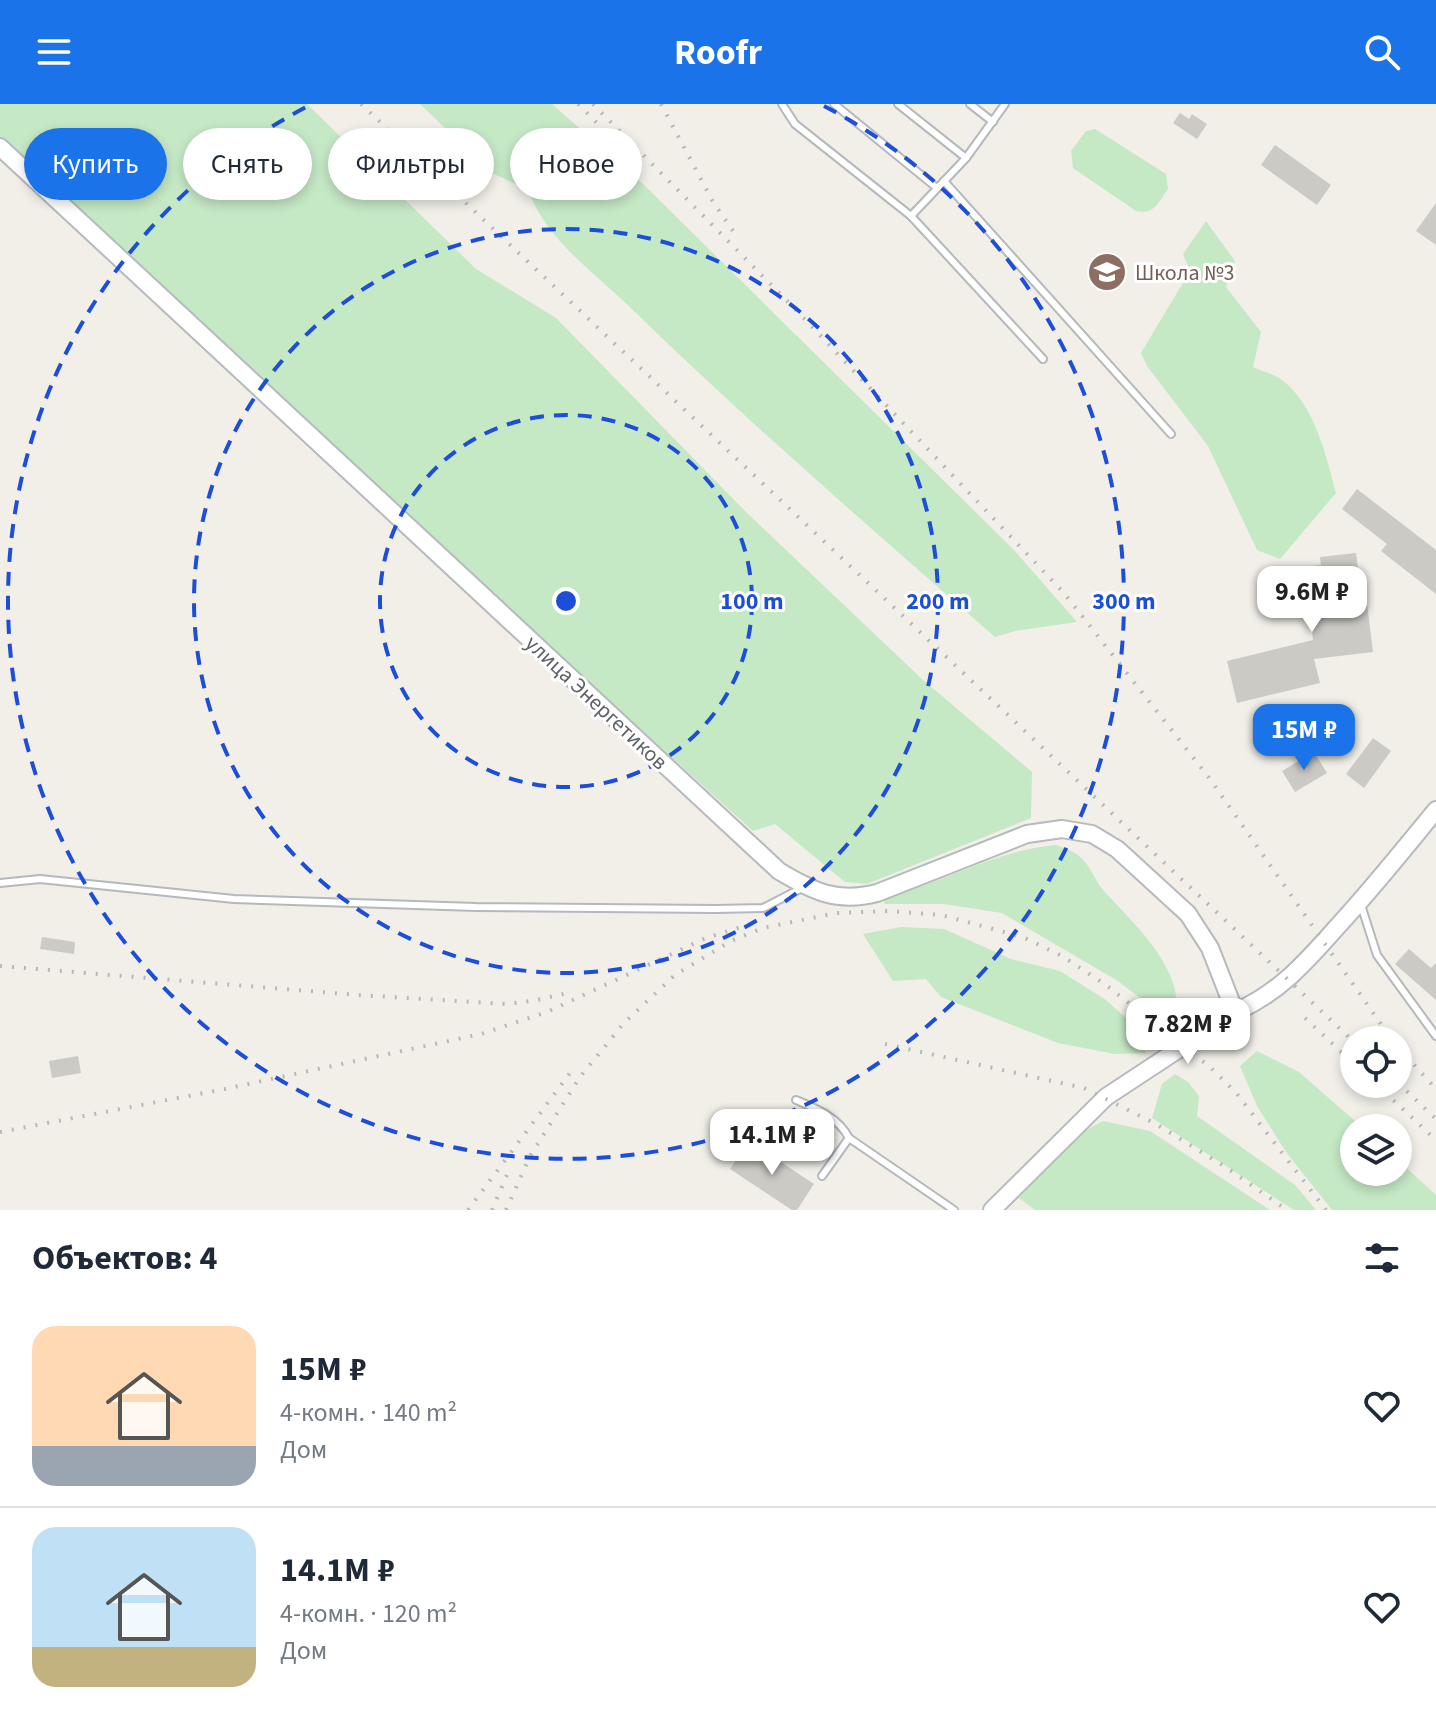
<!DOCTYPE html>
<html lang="ru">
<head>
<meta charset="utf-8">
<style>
	:root { --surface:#fff; --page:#f6f6f7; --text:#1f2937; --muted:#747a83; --line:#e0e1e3; --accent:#1a73e8 }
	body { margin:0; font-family:"Source Sans 3",sans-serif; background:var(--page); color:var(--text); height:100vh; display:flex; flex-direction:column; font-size:30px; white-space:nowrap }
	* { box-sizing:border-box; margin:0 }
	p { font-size:26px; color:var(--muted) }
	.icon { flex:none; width:44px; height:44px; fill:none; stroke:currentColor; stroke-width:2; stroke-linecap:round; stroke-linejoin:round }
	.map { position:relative; height:1106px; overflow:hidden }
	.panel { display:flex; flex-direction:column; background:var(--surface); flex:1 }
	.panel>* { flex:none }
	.banner { position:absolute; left:24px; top:24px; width:800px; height:72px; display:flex; gap:16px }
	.controls { position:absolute; left:1340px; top:922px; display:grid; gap:16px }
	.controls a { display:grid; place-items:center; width:72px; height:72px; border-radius:50%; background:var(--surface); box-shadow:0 4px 12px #0003; font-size:40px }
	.price { position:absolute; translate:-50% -68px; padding:0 18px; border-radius:16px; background:#fff; color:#222; font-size:26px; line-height:52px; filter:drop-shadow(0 2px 4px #0008) }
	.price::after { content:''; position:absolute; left:50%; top:48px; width:24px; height:18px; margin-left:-12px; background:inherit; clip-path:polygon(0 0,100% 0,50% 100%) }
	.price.on { background:var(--accent); color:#fff }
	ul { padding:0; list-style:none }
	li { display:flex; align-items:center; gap:24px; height:200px; padding:0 32px }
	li+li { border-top:2px solid var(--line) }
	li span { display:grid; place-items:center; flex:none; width:224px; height:160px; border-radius:24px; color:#555 }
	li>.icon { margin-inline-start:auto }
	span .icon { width:96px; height:96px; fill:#fffc; stroke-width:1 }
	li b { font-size:34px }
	h2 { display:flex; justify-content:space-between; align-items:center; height:96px; padding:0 32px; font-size:34px }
	.pill { padding:0 28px; border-radius:36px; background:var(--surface); box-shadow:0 4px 12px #0003; font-size:28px; line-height:72px }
	.pill.on { background:var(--accent); color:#fff }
	header { display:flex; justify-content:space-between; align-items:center; height:104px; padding:0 32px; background:var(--accent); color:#fff; font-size:36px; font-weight:700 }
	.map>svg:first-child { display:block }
</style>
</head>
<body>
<header><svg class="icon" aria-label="menu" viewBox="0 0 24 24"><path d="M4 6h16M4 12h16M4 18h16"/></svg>Roofr<svg class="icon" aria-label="search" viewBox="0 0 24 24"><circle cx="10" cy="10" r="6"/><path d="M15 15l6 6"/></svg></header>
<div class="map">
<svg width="1436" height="1106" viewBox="0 0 1436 1106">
	<rect width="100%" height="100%" fill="#f1efe8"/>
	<g fill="#c5e8c5">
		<path d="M0,0H307L476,165L556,214L746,408L923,576L1032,668L1031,714L867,780L845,778L775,720L753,727L351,363L0,33Z"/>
		<path d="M420,0H552L642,79L1014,446L1077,518L1015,527L995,533C873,426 751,321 635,208C596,169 548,139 528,86L492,69Z"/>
		<path d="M1095,25L1166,70L1168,85C1158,99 1154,111 1136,107L1073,64L1071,47L1086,27Z"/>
		<path d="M1206,117L1235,157L1226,183L1261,228L1253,263C1262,267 1274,270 1282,276C1315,301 1326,352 1336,389L1280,455L1257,446L1208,342L1147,262L1141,249L1190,167L1183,150Z"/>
		<path d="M1057,741C1063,744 1073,747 1079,752C1090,760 1095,777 1104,787C1135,821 1182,862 1177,912L1158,908L1118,877L1002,809L944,800H885L883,794C942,780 995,746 1057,741Z"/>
		<path d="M901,823L944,825L1011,855L1060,867L1106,896L1127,915L1146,949L1115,950L1058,939L941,893L926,875L893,877L863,830Z"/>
		<path d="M1257,947L1299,968L1363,1024H1354V1068H1398V1056L1436,1091V1106H1332L1286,1048L1257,1002L1240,962Z"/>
		<path d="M1175,970L1188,978L1199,992L1197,1012L1295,1081L1316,1106H1294L1152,1014L1162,980Z"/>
		<path d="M1103,1017L1150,1027L1270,1106H1035L1019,1094L1081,1029Z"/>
	</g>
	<g fill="#cccac5">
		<path d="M1180,9L1189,15L1192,10L1207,20L1197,35L1173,19Z"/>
		<path d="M1275,41L1331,81L1317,101L1261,61Z"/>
		<path d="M1436,99V141L1416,127Z"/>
		<path d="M1357,385L1436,446V490L1381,447L1387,440L1342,405Z"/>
		<path d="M1356,449L1362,492H1366L1373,548L1314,555L1320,579L1237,599L1227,557L1313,536L1304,463L1321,461L1320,453Z"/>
		<path d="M1373,634L1391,647L1364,684L1346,670Z"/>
		<path d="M1314,648L1327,669L1295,688L1282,667Z"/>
		<path d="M42,833L75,838L74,850L40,845Z"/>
		<path d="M1409,845L1431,864L1436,859V896L1395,860Z"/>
		<path d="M78,952L81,969L52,974L49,957Z"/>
		<path d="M749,1037L814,1080L797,1106H792L730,1065Z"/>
	</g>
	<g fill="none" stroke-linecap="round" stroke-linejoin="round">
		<defs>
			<g id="lane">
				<path d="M782,0L795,20L911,112L1043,255"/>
				<path d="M834,0L937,84"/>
				<path d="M898,0L966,54"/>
				<path d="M970,0L993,18"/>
				<path d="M944,77L1171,330"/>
				<path d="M911,112L966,54L1005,0"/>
				<path d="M0,779L40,775L234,795L476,803L716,805L763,804L802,784"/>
				<path d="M1361,801L1377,851L1436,932"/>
				<path d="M796,996C817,1005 838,1013 849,1034L954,1106"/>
				<path d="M822,1072L849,1034"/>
			</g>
			<g id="secondary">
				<path d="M0,43L779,767C814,788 837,799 877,789L1027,730L1062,725L1092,730L1117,745L1188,810L1210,844L1235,908"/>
				<path d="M992,1106L1106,993L1235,908C1278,890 1307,857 1337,823C1372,785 1404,745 1436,706"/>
			</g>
		</defs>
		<use href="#lane" stroke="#b5b8bc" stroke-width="10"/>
		<use href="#secondary" stroke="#b6babf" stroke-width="20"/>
		<use href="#lane" stroke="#fff" stroke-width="6"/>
		<use href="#secondary" stroke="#fff" stroke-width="16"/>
		<g stroke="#b6b7b8" stroke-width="4" stroke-dasharray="2 10" stroke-linecap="butt">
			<path d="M361,0L1354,938"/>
			<path d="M578,0L599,21"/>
			<path d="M593,0L798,208L1064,489L1210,675L1392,936"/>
			<path d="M661,0L712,96L737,133"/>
			<path d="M0,862L358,891L507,900L537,896L572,888"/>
			<path d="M1305,914L1354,960"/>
			<path d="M885,940L1084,984L1156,1020L1224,1062L1287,1106"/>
			<path d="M1398,943L1436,985"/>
			<path d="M1398,979L1436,1015"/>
			<path d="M1376,980L1436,1036"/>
			<path d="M0,1028L225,985L481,930L547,908L706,834L744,822"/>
			<path d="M468,1106L573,965"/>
			<path d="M492,1106L509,1066"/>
			<path d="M506,1106L530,1052L580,973L624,919L675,871L731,837L763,824L836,809L890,807L941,811L1023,833L1062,852L1106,881L1210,963L1237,990L1326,1106"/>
		</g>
	</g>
	<g fill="none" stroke="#1d4ed8" stroke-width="4" stroke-dasharray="14 10">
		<circle cx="566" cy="497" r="186"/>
		<circle cx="566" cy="497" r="372"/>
		<path d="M824 2A558 558 0 1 1 308 2"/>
	</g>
	<defs>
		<symbol id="school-disc" viewBox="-11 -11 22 22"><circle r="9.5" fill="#8d6e63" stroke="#fff"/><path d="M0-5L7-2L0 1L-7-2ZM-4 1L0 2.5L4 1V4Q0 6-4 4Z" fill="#fff"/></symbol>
	</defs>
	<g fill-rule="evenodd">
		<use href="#school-disc" x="1085" y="146" width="44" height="44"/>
	</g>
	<g text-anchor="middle" stroke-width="6" stroke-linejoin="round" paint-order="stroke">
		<g font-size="22" fill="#785e54" stroke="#fff" text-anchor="start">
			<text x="1135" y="176">Школа №3</text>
		</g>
		<g font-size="22" fill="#5f6368" stroke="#fff">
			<text transform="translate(597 598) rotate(43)" y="8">улица Энергетиков</text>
		</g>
	</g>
	<circle cx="566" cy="497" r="12" fill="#1d4ed8" stroke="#fff" stroke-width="4"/>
	<g font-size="24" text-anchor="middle" font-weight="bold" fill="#1d4ed8" stroke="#fff" stroke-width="6" stroke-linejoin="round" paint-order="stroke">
		<text x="752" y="505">100 m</text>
		<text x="938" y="505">200 m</text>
		<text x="1124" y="505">300 m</text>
	</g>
</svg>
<div class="controls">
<a><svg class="icon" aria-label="locate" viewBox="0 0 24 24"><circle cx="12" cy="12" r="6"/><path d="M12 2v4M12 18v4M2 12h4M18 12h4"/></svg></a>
<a><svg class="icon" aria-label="layers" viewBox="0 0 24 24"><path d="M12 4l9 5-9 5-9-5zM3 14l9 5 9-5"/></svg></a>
</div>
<b class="price" style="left:1312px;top:530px">9.6M ₽</b>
<b class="price on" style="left:1304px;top:668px">15M ₽</b>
<b class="price" style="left:1188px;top:962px">7.82M ₽</b>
<b class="price" style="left:772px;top:1073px">14.1M ₽</b>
<div class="banner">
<a class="pill on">Купить</a>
<a class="pill">Снять</a>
<a class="pill">Фильтры</a>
<a class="pill">Новое</a>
</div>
</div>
<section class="panel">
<h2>Объектов: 4<svg class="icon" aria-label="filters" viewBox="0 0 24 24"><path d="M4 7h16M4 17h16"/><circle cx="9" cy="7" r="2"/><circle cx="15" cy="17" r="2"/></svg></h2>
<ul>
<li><span style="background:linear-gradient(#ffd9b3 75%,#9aa5b1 0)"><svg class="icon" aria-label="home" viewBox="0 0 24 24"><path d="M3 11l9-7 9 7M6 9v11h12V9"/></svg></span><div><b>15M ₽</b><p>4-комн. · 140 m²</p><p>Дом</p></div><svg class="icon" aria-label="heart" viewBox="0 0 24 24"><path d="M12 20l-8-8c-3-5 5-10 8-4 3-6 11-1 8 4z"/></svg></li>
<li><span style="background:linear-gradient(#bfe0f5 75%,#c2b280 0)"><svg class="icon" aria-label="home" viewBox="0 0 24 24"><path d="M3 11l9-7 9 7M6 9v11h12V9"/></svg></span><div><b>14.1M ₽</b><p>4-комн. · 120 m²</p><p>Дом</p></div><svg class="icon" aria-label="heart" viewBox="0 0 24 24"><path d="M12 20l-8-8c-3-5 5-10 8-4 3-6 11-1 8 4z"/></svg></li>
</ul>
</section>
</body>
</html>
